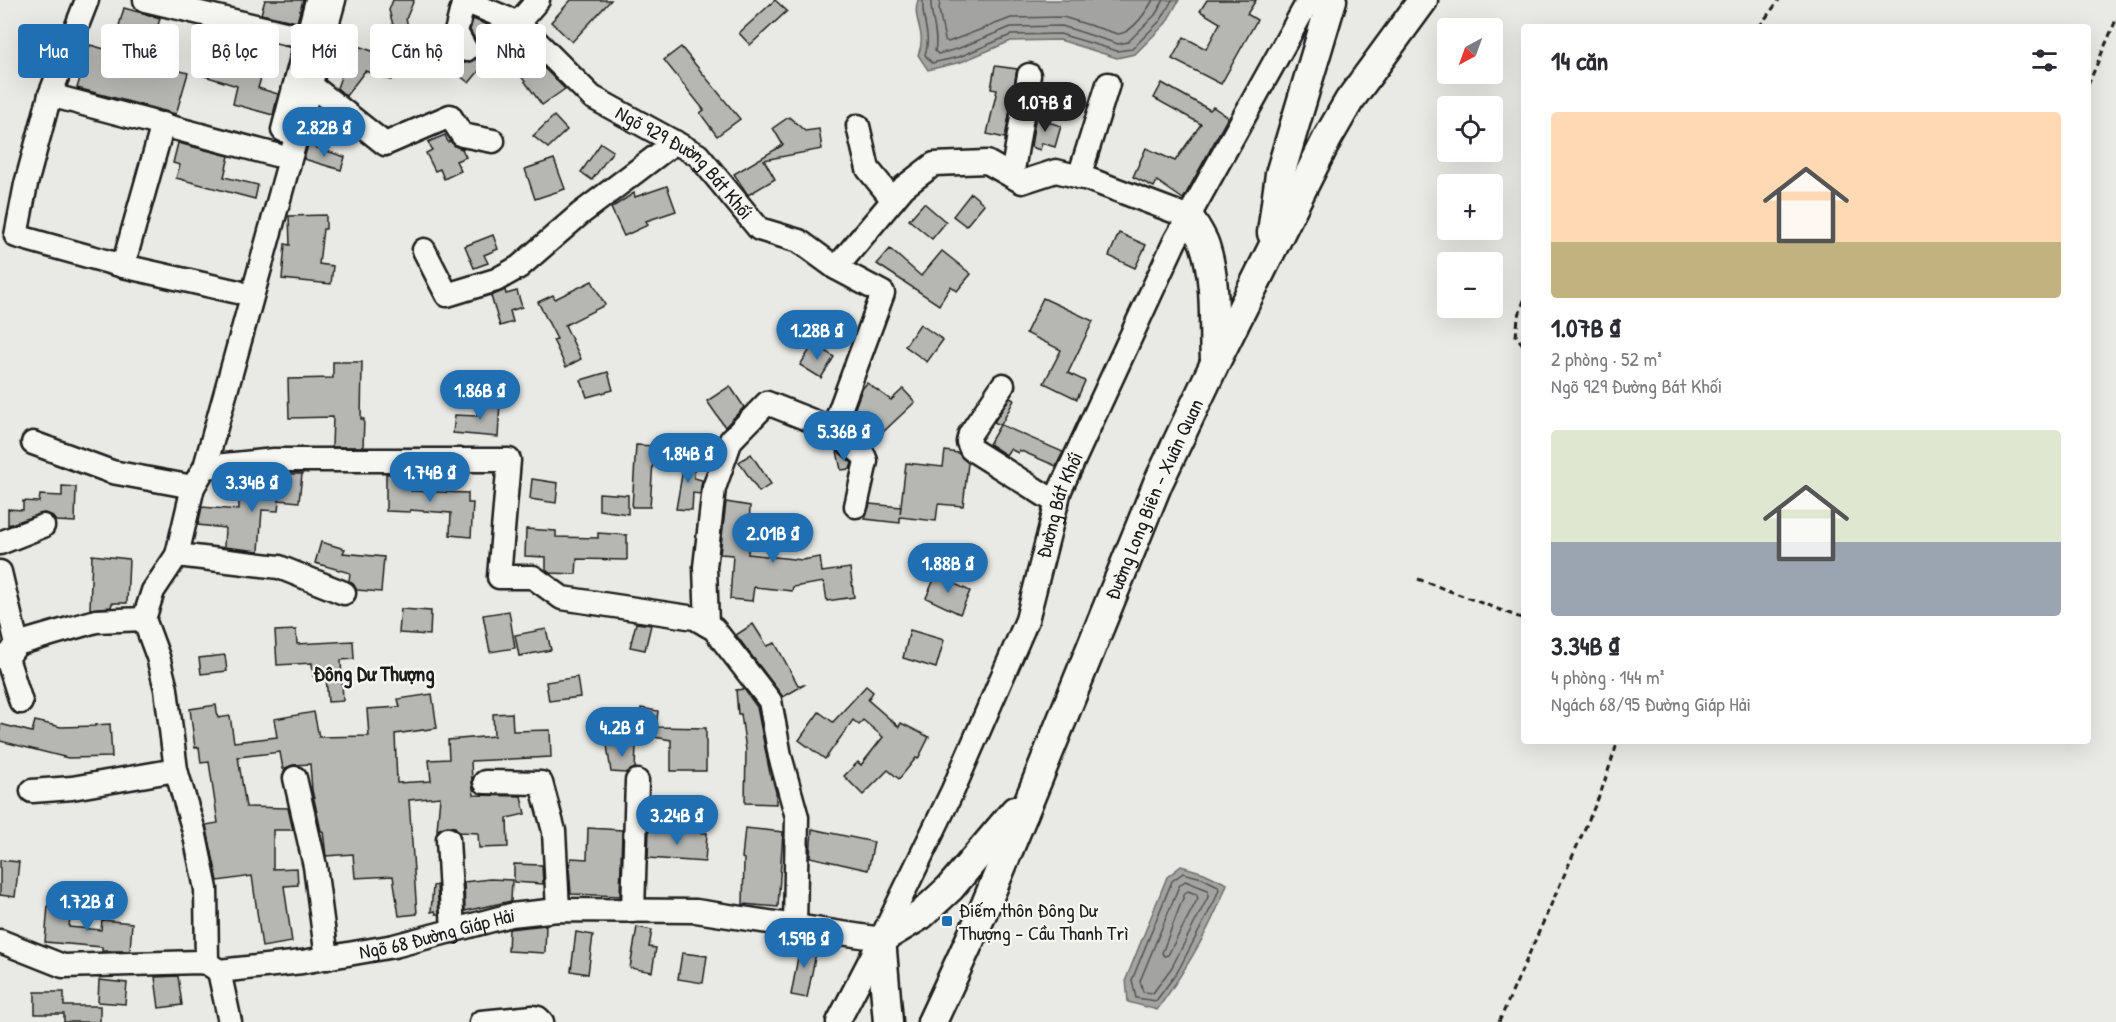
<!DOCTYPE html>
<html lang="vi">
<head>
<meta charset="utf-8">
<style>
	:root { --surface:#fff; --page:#f7f7f7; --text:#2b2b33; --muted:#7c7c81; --accent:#1f6fb2 }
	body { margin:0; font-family:"Patrick Hand",sans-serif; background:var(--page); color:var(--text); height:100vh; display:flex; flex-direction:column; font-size:22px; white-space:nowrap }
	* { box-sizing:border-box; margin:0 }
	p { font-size:20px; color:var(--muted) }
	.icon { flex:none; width:33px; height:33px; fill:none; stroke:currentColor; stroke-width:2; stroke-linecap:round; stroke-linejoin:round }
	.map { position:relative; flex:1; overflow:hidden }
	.details { position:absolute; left:1521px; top:24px; width:570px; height:720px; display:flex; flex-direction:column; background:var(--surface); border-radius:6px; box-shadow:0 6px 24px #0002 }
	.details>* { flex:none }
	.guide { position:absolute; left:18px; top:24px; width:570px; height:54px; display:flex; gap:12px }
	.needle { width:39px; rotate:221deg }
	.controls { position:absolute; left:1437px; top:18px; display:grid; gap:12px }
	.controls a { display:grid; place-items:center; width:66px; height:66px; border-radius:6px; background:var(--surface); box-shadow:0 6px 24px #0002; font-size:30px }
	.price { position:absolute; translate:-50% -51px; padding:0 14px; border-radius:21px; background:var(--accent); color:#fff; font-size:20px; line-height:39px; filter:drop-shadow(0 2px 3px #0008) }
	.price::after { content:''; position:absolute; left:50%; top:36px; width:18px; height:14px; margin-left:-9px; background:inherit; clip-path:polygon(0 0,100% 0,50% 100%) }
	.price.selected { background:#222; color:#fff }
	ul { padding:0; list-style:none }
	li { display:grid; align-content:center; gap:12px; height:318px; padding:0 30px }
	li span { display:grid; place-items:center; height:186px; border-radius:6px; color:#555 }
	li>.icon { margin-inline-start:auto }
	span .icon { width:108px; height:108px; fill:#fffc; stroke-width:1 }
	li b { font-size:26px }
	h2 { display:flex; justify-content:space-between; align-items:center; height:72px; padding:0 30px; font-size:26px }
	.chip { padding:0 21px; border-radius:6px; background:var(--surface); box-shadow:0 6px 24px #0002; font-size:21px; line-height:54px }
	.chip.selected { background:var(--accent); color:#fff }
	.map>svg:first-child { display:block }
</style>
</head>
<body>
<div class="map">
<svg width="2116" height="1022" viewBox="0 0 2116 1022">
	<rect width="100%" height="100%" fill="#e9e9e5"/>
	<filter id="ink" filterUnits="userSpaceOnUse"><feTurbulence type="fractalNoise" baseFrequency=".0167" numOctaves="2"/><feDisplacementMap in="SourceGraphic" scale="12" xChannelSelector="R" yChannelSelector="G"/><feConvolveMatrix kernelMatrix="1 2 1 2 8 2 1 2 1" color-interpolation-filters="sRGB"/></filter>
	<g filter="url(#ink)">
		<g fill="#a3a3a1" stroke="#6d6d6c" stroke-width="1.5">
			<path d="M918,0H1179L1166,23L1135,54L1117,58L1060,40L1011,41L961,62L928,70L918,55C928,32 911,20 918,0Z"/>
			<path d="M1181,866L1204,873L1227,884C1211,929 1185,971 1157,1010L1128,1002L1126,979L1167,877Z"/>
		</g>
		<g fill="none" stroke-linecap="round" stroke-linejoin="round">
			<g stroke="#525251" stroke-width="1.5">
				<path d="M923,0C921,20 932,35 925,55L932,63L959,57L1011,35L1060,34L1117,51L1132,49L1161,20L1172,0"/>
				<path d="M931,0C930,17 939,34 935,51L938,54L957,49L1011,27L1062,26L1118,44L1128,42L1155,15L1164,0"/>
				<path d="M940,0L939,10L945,40L948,42L1011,18L1063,17L1118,34C1133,33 1146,12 1153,0"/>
				<path d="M1183,873L1202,878L1218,886L1219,889L1215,900L1178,971L1156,1001L1136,998L1132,980L1172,881Z"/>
				<path d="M1185,881L1208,890V897L1172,967L1153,993L1143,992L1140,981L1179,886Z"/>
				<path d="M1188,891L1196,894L1198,898L1168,955L1164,956L1162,953L1185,893Z"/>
			</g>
		</g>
		<g fill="#b6b6b3" stroke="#1c1c1c" stroke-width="1.5">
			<path d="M265,0H303L297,22L261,14Z"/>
			<path d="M393,0H414L406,19L412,41L398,44L389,10Z"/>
			<path d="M571,0H611L572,42L551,22Z"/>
			<path d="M775,0L787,11L750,45L739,33Z"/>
			<path d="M1207,0H1256L1247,14L1257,20L1221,84L1172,59L1184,37L1206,49L1220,23L1200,11Z"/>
			<path d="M124,8L160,18L148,62L188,73L176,114L77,88L90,45L112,51Z"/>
			<path d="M473,19L487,25L478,45L470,30Z"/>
			<path d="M250,39L271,44L258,88L278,94L273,115L233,104L237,86L195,73L203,46L245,58Z"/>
			<path d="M352,44L398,60L391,80L365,71L346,96L337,88Z"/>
			<path d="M681,47L740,119L717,136L700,113L704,110L664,60Z"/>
			<path d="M532,56L565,89L542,105L515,68Z"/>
			<path d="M456,59L465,63L475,59L483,66L469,83L449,67Z"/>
			<path d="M995,66L1017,69L1005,138L987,134L997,90L991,89Z"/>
			<path d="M1162,83L1210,110L1213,107L1228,117L1183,199L1157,181L1154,187L1133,177L1146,148L1175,161L1201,124L1154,98Z"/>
			<path d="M1036,114L1049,118L1048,122L1061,126L1055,147L1042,143L1040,150L1031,147Z"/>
			<path d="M554,116L567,130L548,148L533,136Z"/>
			<path d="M789,117L805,131L819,129L822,149L764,160L775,179L748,195L734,174L783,145L773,128Z"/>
			<path d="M445,135L448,142L450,141L455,146L462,149L466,157L456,161L461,171L444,179L440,169L435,171L426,153L432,150L428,142Z"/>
			<path d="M178,143L229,156L224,177L258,185L255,199L176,178L180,165L173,163Z"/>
			<path d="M601,143L613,151L592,180L581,172Z"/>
			<path d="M308,145L345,157L341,170L304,159Z"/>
			<path d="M554,159L565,189L535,199L525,169Z"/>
			<path d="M667,186L676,211L646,221L648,225L624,236L611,208L634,193L635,197Z"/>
			<path d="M971,193L984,204L966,226L953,216Z"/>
			<path d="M924,203L946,222L932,239L909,220Z"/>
			<path d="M326,215V229H323L319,264L333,266L331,284L282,279L285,244L290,245L289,216Z"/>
			<path d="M1119,233L1146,245L1135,268L1109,256Z"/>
			<path d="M493,235L498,249L484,255L488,263L474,268L465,246Z"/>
			<path d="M890,249L921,276L942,251L971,274L957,291L951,286L939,305L877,264Z"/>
			<path d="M592,281L605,305L565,325L581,359L566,367L553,340L557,339L538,302L553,295L555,299Z"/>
			<path d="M505,290L506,294L517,291L522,307L510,311L513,322L500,326L491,296Z"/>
			<path d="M1043,298L1093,321L1068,373L1085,381L1077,399L1044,383L1061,350L1026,333Z"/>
			<path d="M920,324L943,340L927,362L905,346Z"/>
			<path d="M814,343L834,357L821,378L800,365Z"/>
			<path d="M333,362H362L361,419H364L363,447H332L333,417L289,418L288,379L333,378Z"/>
			<path d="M608,372L613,390L587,397L581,380Z"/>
			<path d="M867,383L891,400L903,389L915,402L882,433L853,413L862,389Z"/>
			<path d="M730,386L744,407L725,427L707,401Z"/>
			<path d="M1010,398L1014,400L1001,425L1063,452L1056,466L1019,450L1018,453L1010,449L1006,455L989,444L1000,425L994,422Z"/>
			<path d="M479,401L500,403L498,437L453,433L455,415L477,416Z"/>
			<path d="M636,445L654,446L650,507H632Z"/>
			<path d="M837,451L852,463L850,469L841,470Z"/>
			<path d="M945,451L958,453L968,463L963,506L938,504L936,521L900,517V523L865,519L870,504L901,507L900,514L906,463L943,467Z"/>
			<path d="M686,452L695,453L694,478L702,480L700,494L693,493L692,510L676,509Z"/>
			<path d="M751,454L771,484L759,492L739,462Z"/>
			<path d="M281,474H302L299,502L279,500L278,511L262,510L259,551L224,547L225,528L198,525L202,507L239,510V501L252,502L255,487H265V481L280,483Z"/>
			<path d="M386,474H411V491L468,493V503H473L471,537L450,535L451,513L410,510V512L386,511Z"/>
			<path d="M532,479L558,483L556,503L530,499Z"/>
			<path d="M62,486L76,487L75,522L56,521L51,515L44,513L8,525V509L23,510V501L39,502L40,495L62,496Z"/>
			<path d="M599,493L628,495V514L599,510Z"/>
			<path d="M726,502L750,506L748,554L802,560L820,557L822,572L850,568L854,597L827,601L824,582L793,587L792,591L754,587L752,601L730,599L733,555L720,554Z"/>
			<path d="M526,529L556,531V537L598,538V533L627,535V560L577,559L576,574L550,573L546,570V557L525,556Z"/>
			<path d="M321,542L345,549L343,553L384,557L381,592L357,590L349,581L350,573L315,563Z"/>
			<path d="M92,555L129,559L127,603H112L111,607L90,609Z"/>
			<path d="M936,575L970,591L960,614L926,598Z"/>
			<path d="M401,609L431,611L430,635L399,633Z"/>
			<path d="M509,611L515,648L490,652L483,615Z"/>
			<path d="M636,623L651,625L645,650L630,647Z"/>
			<path d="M753,624L767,646L775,643L798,685H804L783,697L736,635Z"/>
			<path d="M546,629L551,650L519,656L515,635Z"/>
			<path d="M296,630L297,644L353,641L354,659L341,660L343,701L328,702L326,676H313L312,663L277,665L275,631Z"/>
			<path d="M910,630L944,640L936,668L903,658Z"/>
			<path d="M225,655L227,671L201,674L199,658Z"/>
			<path d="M577,677L580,697L549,701L546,682Z"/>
			<path d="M866,686L873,692L868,700L899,727L901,723L929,737L918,759L916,758L899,779L888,770L863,795L844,776L858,762L861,765L883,737L863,720L859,725L853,720L825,759L799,740L819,712L833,722Z"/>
			<path d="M744,689L757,707L771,779L772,778L776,792V804L745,803L746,750L741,714H738L736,690Z"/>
			<path d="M432,694L437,728L395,734L397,783L431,781L429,760L449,759L448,740L494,736L493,714L512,713L513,731L550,730L551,757L471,761L472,782L474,795L521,796L525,814L507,818L508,847L479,848L478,833L459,832L455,827L448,826L437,830L440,797L409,800L417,914L399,916L393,876L355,878L353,854L326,856L323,831H321L312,790L310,764L293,765L283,769L280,752L238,757L246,807L288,808L293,830H273V869L297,868L298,885L284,886L292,942L262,947L252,876L218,881L206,825L218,823L209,762L201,763L199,747L195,748L190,709L216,705L218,718L230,716L234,742L277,737L274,719L314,712L319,737L369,736L367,709L400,707L398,699Z"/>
			<path d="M641,708L658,711L656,727L706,728V771H671V740L637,734Z"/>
			<path d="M35,721L61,727L95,726V725L110,724L112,757L68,758L0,741V724L32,732Z"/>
			<path d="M607,745L636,747L635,768L626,773L611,772Z"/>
			<path d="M588,828L622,830L620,896L571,894L569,867L571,858L587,859Z"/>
			<path d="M745,828L783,832L778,907L743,904L744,859L742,858Z"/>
			<path d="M812,829L874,842L868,870L810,857Z"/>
			<path d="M649,830L707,833L705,862L648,858Z"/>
			<path d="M0,860L19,862L15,897L0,895Z"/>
			<path d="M514,864L542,865L543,884L514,882Z"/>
			<path d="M490,879L512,880L511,901L465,911L464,882Z"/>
			<path d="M437,885L439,914H436L435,911L431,912L433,886Z"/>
			<path d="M48,905L71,907L69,927L101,930L102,920L132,923L130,951H102V947L45,942Z"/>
			<path d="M546,925L545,953L508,951L509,929Z"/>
			<path d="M637,927L652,930L649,947L656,948L652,972L630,968Z"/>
			<path d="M576,932L593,935L588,974L571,971Z"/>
			<path d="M801,941L818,943L807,998L791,995Z"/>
			<path d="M682,953L707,956L703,983L678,979Z"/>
			<path d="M178,976L182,1005L159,1008L155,977Z"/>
			<path d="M99,980L127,983L125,1004L98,1002Z"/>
			<path d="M35,992H64V1006H100V1022H64V1014H35Z"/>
		</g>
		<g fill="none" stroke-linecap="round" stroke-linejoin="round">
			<defs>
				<g id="minor">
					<path d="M87,0L50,95L26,184L16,236L123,266L238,292"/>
					<path d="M145,0L306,38"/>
					<path id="s1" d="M463,0L518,23L592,97L698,155L759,229L799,241L836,268L904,187L934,164L987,162L1022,182L1056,171L1088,179L1189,217"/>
					<path d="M464,0L456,32L466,50"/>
					<path d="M518,23L538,0"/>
					<path d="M311,85L385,144L450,116L462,135L493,141"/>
					<path d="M50,95L276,155"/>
					<path d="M858,126L868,169L893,200"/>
					<path d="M283,130L317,0"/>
					<path d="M1012,176L1029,75"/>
					<path d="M1079,177L1108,84"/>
					<path d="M424,250L447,295L496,280L519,267L580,214L675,142"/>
					<path d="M123,266L163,124"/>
					<path d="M1003,385L970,434L968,442L971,449L1057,503"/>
					<path d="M833,429L883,293L836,268"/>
					<path d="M33,443L112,472L193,487"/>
					<path d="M205,467L274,460H509L499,577H533L562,598L695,618L714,629L770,701L780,756L797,817L795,926"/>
					<path d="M0,543L43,526"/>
					<path d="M177,555L279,567L344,593"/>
					<path d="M0,572L17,644L7,658L0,657"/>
					<path d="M707,625L705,567L714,488L731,440L767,403L833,429L864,456L866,461L856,506"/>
					<path d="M17,644L96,621L144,619"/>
					<path d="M7,658L21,702"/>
					<path d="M295,778L315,866L327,958"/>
					<path d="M485,782L541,783L554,831L558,910"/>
					<path d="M32,791L72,788L176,770"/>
					<path d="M448,839L453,931"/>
					<path d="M633,911L637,781"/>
					<path id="s2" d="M0,941L63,966L199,962L207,963L219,971L302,962L394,946L511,915L558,910L696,911L881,939"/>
					<path d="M207,963L206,889L194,831L176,770L166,689L158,657L144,619L153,591L177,555L193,487L205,467L334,0"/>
					<path d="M219,971L230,1022"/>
					<path d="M481,1022L533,1017L538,1018L542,1022"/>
					<path id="s3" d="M838,1022L881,939L953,790L1027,620L1060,490L1175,241L1309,0"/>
				</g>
				<g id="major">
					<path d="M1189,217C1195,227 1202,236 1205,246C1217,282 1213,324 1215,360"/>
					<path d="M1272,233L1280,174L1332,0"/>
					<path d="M888,1022L881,939L921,915L950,888L1015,811"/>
					<path id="s4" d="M932,1022L981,916L1035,786L1158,483L1215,363L1327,139L1349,101L1423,0"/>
				</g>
			</defs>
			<use href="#minor" stroke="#1c1c1c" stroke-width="27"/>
			<use href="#major" stroke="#1c1c1c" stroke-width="33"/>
			<g stroke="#1c1c1c" stroke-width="3" stroke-dasharray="6 4.5" stroke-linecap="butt">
				<path d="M1759,27L1779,0"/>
				<path d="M2088,85L2116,20"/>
				<path d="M1524,300L1518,318L1516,336L1524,346"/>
				<path d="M1418,579L1524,619"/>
				<path d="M1499,1022L1601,792L1618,741"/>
			</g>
			<use href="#minor" stroke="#f6f6f2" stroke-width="22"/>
			<use href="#major" stroke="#f6f6f2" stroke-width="28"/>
		</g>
	</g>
	<rect fill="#1f6fb2" stroke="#f6f6f2" stroke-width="2" x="941" y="915" width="12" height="12" rx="3"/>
	<g text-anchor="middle" stroke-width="4.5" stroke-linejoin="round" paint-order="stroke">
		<g font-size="20" fill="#1c1c1c" stroke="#f6f6f2">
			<text dy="7" stroke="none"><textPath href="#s1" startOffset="279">Ngõ 929 Đường Bát Khối</textPath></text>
			<text dy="7" stroke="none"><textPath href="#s4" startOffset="568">Đường Long Biên – Xuân Quan</textPath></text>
			<text dy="7" stroke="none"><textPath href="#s3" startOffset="564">Đường Bát Khối</textPath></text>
			<text dy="7" stroke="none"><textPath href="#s2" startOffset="448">Ngõ 68 Đường Giáp Hải</textPath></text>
		</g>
		<g font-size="20" fill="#1c1c1c" stroke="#f6f6f2" text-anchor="start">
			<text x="959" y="917">Điếm thôn Đông Dư<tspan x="959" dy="23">Thượng - Cầu Thanh Trì</tspan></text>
		</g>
		<g font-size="21" font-weight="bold" fill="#1c1c1c" stroke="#f6f6f2">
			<text x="374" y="681">Đông Dư Thượng</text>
		</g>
	</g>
</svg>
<div class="controls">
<a><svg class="needle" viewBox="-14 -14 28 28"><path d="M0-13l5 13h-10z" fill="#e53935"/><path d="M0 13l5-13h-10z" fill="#7c7c81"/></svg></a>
<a><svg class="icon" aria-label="locate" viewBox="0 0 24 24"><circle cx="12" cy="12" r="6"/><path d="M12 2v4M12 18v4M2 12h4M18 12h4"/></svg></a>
<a>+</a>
<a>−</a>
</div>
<b class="price selected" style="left:1045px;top:133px">1.07B ₫</b>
<b class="price" style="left:324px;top:158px">2.82B ₫</b>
<b class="price" style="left:817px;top:361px">1.28B ₫</b>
<b class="price" style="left:480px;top:421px">1.86B ₫</b>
<b class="price" style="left:844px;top:462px">5.36B ₫</b>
<b class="price" style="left:688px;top:484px">1.84B ₫</b>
<b class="price" style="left:430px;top:503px">1.74B ₫</b>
<b class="price" style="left:252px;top:513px">3.34B ₫</b>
<b class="price" style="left:773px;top:564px">2.01B ₫</b>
<b class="price" style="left:948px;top:594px">1.88B ₫</b>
<b class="price" style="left:622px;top:758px">4.2B ₫</b>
<b class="price" style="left:677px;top:846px">3.24B ₫</b>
<b class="price" style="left:87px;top:932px">1.72B ₫</b>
<b class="price" style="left:804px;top:969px">1.59B ₫</b>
<div class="guide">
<a class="chip selected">Mua</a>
<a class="chip">Thuê</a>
<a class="chip">Bộ lọc</a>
<a class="chip">Mới</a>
<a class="chip">Căn hộ</a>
<a class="chip">Nhà</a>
</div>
<section class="details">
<h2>14 căn<svg class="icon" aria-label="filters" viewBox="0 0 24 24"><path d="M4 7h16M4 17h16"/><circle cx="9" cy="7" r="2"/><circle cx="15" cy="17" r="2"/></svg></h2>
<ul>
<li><span style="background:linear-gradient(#ffd9b3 70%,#c2b280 0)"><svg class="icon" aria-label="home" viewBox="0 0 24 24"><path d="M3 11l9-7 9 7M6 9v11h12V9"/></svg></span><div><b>1.07B ₫</b><p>2 phòng · 52 m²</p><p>Ngõ 929 Đường Bát Khối</p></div></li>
<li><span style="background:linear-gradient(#dfe7d0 60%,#9aa5b1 0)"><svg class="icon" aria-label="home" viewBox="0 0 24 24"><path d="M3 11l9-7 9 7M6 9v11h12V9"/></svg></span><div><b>3.34B ₫</b><p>4 phòng · 144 m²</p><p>Ngách 68/95 Đường Giáp Hải</p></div></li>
</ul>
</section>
</div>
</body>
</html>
